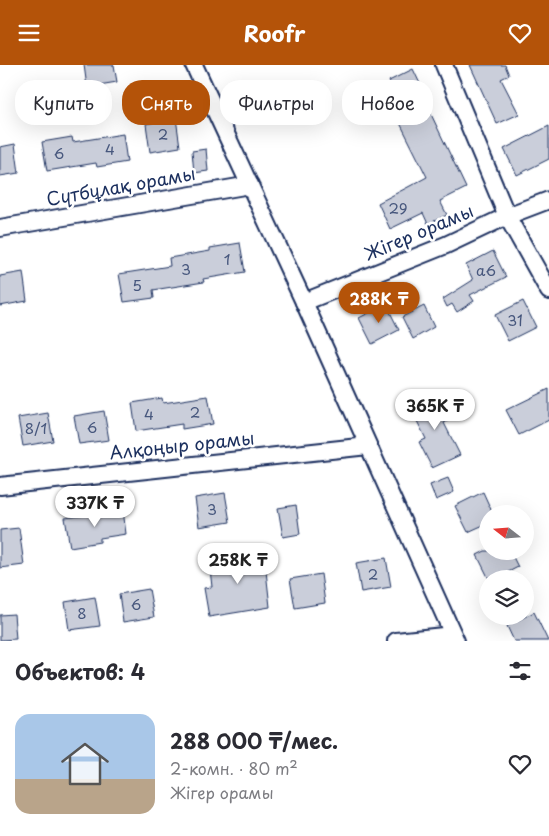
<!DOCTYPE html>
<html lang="ru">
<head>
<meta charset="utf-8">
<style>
	:root { --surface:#fff; --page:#f2f2f3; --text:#2b2b33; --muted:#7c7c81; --accent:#b45309 }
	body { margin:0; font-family:"Playpen Sans",sans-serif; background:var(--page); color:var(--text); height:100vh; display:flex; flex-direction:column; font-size:19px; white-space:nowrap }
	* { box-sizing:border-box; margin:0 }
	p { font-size:16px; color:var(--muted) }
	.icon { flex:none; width:28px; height:28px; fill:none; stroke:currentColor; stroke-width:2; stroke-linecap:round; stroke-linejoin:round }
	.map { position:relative; height:576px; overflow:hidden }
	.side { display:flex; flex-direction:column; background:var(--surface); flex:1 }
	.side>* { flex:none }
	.hud { position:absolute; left:15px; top:15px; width:520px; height:45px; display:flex; gap:10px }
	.needle { width:32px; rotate:287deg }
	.fabs { position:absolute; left:479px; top:440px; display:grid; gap:10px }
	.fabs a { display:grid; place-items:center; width:55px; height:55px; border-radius:50%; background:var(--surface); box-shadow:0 5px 20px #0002; font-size:25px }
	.price { position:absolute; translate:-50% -42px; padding:0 11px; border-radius:18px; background:#fff; color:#222; font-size:16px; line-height:32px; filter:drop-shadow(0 1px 2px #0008) }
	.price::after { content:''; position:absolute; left:50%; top:30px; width:15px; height:11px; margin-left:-8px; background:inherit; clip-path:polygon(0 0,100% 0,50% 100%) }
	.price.on { background:var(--accent); color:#fff }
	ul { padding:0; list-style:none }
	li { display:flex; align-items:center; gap:15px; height:125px; padding:0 15px }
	li span { display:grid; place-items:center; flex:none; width:140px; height:100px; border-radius:15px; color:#555 }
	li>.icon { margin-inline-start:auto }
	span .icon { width:60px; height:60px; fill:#fffc; stroke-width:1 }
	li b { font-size:21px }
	h2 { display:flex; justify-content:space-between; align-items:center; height:60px; padding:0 15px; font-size:21px }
	.tag { padding:0 18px; border-radius:20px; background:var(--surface); box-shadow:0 5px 20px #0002; font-size:18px; line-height:45px }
	.tag.on { background:var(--accent); color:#fff }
	header { display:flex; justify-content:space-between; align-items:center; height:65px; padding:0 15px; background:var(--accent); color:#fff; font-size:22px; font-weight:700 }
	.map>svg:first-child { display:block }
</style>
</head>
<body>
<header><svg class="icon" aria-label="menu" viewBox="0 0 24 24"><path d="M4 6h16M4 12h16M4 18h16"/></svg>Roofr<svg class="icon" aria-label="heart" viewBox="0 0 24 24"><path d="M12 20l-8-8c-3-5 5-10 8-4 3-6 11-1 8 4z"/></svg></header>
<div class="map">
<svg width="549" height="576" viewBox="0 0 549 576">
	<rect width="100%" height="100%" fill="#fff"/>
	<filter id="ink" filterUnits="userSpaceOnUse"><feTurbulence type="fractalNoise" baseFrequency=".02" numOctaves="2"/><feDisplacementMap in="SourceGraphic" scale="10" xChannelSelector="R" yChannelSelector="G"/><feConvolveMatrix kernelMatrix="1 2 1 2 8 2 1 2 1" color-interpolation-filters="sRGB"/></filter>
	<g filter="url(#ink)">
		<g fill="#caceda" stroke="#1b2f5e">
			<path d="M84,0H114L117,17L87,22Z"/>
			<path d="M470,0H505L509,10L501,14L519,49L497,59Z"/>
			<path d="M413,4L423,25L420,26L466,123L440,136L447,150L428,159L423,148L390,164L378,138L427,112L396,50L405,46L389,16Z"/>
			<path d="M176,53L180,82L150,87L146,59Z"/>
			<path d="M549,61V94L517,110L504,84Z"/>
			<path d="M123,69L127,97L97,102L96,98L47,106L42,77L72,72L73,77Z"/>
			<path d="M15,79L19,108L0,111V82Z"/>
			<path d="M206,84L208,106L194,108L192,86Z"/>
			<path d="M240,178L245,207L203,214L204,217L153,225L154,233L124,237L119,209L170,201L169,193L210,186V183Z"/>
			<path d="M493,186L506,212L470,230L474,236L457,247L452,239L447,242L443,234L473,215L466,200Z"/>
			<path d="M23,207L27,236L0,241V211Z"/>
			<path d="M523,236L536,262L508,276L495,250Z"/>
			<path d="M386,239L399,265L372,279L359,253Z"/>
			<path d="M424,241L434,262L413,274L402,252Z"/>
			<path d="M549,324V355L519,370L506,345Z"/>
			<path d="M438,328L451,354L444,358L460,390L432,403L419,377L426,374L410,342Z"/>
			<path d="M208,331L213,359L182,364V359L136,366L132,338L162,333L163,338Z"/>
			<path d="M104,346L109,375L79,379L74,351Z"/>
			<path d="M48,348L53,376L23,381L18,353Z"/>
			<path d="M448,413L454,427L436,435L430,420Z"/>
			<path d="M483,427L493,449H488V458L468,467L455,441Z"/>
			<path d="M225,428L230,457L199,462L195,433Z"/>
			<path d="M296,440L300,469L283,472L278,443Z"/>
			<path d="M123,445L126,469L100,473V477L70,482L65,453Z"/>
			<path d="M19,463L24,500L0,503V465Z"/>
			<path d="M485,486H510L518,502L495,514H489L477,490Z"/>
			<path d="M264,488L270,542L209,552L204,523L212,522L209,495Z"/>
			<path d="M386,493L391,522L361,527L356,498Z"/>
			<path d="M321,509L325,538L295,543L290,514Z"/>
			<path d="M149,524L154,552L123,557L119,529Z"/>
			<path d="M95,532L100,561L69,565L65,537Z"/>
			<path d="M534,547L548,576H514L507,561Z"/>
			<path d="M14,549L16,574L0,575V550Z"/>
		</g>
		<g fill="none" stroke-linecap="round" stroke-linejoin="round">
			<defs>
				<g id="minor">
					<path d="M194,0L304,237L456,576"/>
					<path d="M444,0L507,151L549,226"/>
					<path d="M0,163L250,120"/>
					<path d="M304,237L446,180L507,151L549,135"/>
					<path d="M0,421L368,381"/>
					<path d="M396,576L453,570"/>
				</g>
			</defs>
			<use href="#minor" stroke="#1b2f5e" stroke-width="20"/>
			<use href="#minor" stroke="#fff" stroke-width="16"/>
		</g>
	</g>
	<g text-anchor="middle" stroke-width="5" stroke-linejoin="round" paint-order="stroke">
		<g font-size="15" fill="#47577d">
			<text x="163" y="75">2</text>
			<text x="110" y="90">4</text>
			<text x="59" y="94">6</text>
			<text x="398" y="149">29</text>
			<text x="227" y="200">1</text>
			<text x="186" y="210">3</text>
			<text x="486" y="211">а6</text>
			<text x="137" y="226">5</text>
			<text x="515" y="261">31</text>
			<text x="195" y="353">2</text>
			<text x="149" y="355">4</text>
			<text x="92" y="368">6</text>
			<text x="36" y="369">8/1</text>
			<text x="212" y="450">3</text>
			<text x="373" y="515">2</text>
			<text x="136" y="545">6</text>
			<text x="82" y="554">8</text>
		</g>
		<g font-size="18" fill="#1b2f5e" stroke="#fff">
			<text transform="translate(121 122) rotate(-10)" y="6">Cүтбұлақ орамы</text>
			<text transform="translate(419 168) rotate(-23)" y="6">Жігер орамы</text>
			<text transform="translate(182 381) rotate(-6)" y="6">Алқоңыр орамы</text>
		</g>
	</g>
</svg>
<div class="fabs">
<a><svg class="needle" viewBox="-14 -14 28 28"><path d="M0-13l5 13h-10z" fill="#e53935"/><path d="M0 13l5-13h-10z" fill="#7c7c81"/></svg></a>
<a><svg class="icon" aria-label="layers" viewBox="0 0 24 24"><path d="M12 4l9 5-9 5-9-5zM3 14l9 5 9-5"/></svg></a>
</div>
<b class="price on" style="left:379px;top:259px">288K ₸</b>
<b class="price" style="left:435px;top:366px">365K ₸</b>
<b class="price" style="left:95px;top:463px">337K ₸</b>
<b class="price" style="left:238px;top:520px">258K ₸</b>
<div class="hud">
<a class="tag">Купить</a>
<a class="tag on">Снять</a>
<a class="tag">Фильтры</a>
<a class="tag">Новое</a>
</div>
</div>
<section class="side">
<h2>Объектов: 4<svg class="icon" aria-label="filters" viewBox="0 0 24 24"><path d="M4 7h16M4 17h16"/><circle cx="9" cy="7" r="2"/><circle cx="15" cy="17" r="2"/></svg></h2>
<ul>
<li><span style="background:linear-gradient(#a9c7e8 65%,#b9a48a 0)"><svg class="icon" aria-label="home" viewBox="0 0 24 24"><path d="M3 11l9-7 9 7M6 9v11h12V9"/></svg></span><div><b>288 000 ₸/мес.</b><p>2-комн. · 80 m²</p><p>Жігер орамы</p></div><svg class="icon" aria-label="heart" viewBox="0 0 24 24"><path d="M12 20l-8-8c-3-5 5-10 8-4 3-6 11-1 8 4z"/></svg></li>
</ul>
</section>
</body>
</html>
